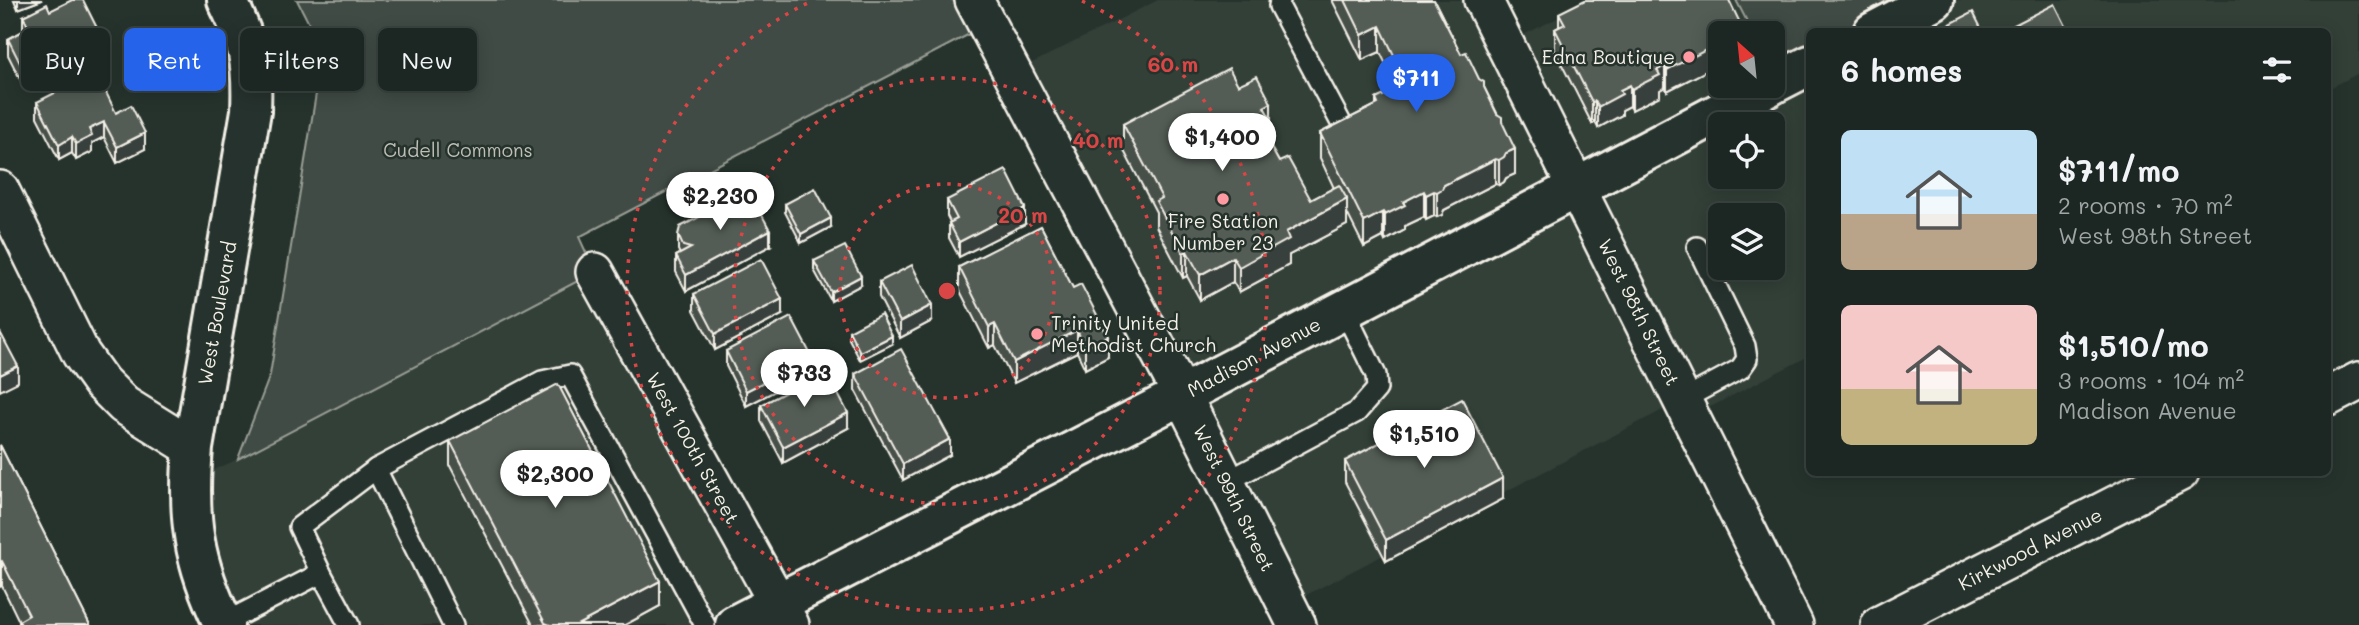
<!DOCTYPE html>
<html lang="en">
<head>
<meta charset="utf-8">
<style>
	:root { --surface:#1c2622; --page:#252e2a; --text:#f1f3f6; --muted:#a0a5a5; --line:#3a4340; --accent:#2563eb }
	body { margin:0; font-family:Mali,sans-serif; background:var(--page); color:var(--text); height:100vh; display:flex; flex-direction:column; font-size:26px; white-space:nowrap }
	* { box-sizing:border-box; margin:0 }
	p { font-size:23px; color:var(--muted) }
	.icon { flex:none; width:38px; height:38px; fill:none; stroke:currentColor; stroke-width:2; stroke-linecap:round; stroke-linejoin:round }
	.map { position:relative; flex:1; overflow:hidden }
	.panel { position:absolute; left:1806px; top:28px; width:525px; height:448px; display:flex; flex-direction:column; background:var(--surface); border-radius:10px; box-shadow:0 4px 18px #0003,0 0 0 2px var(--line) }
	.panel>* { flex:none }
	.hud { position:absolute; left:21px; top:28px; width:665px; height:63px; display:flex; gap:14px }
	.needle { width:46px; rotate:333deg }
	.controls { position:absolute; left:1708px; top:21px; display:grid; gap:14px }
	.controls a { display:grid; place-items:center; width:77px; height:77px; border-radius:10px; background:var(--surface); box-shadow:0 4px 18px #0003,0 0 0 2px var(--line); font-size:35px }
	.price { position:absolute; translate:-50% -60px; padding:0 16px; border-radius:24px; background:#fff; color:#222; font-size:23px; line-height:46px; filter:drop-shadow(0 2px 4px #0008) }
	.price::after { content:''; position:absolute; left:50%; top:42px; width:21px; height:16px; margin-left:-10px; background:inherit; clip-path:polygon(0 0,100% 0,50% 100%) }
	.price.selected { background:var(--accent); color:#fff }
	ul { padding:0; list-style:none }
	li { display:flex; align-items:center; gap:21px; height:175px; padding:0 35px }
	li span { display:grid; place-items:center; flex:none; width:196px; height:140px; border-radius:10px; color:#555 }
	li>.icon { margin-inline-start:auto }
	span .icon { width:84px; height:84px; fill:#fffc; stroke-width:1 }
	li b { font-size:30px }
	h2 { display:flex; justify-content:space-between; align-items:center; height:84px; padding:0 35px; font-size:30px }
	.chip { padding:0 24px; border-radius:10px; background:var(--surface); box-shadow:0 4px 18px #0003,0 0 0 2px var(--line); font-size:24px; line-height:63px }
	.chip.selected { background:var(--accent); color:#fff }
	.map>svg:first-child { display:block }
</style>
</head>
<body>
<div class="map">
<svg width="2359" height="625" viewBox="0 0 2359 625">
	<rect width="100%" height="100%" fill="#26332d"/>
	<filter id="ink" filterUnits="userSpaceOnUse"><feTurbulence type="fractalNoise" baseFrequency=".0143" numOctaves="2"/><feDisplacementMap in="SourceGraphic" scale="14" xChannelSelector="R" yChannelSelector="G"/><feConvolveMatrix kernelMatrix="1 2 1 2 8 2 1 2 1" color-interpolation-filters="sRGB"/></filter>
	<g filter="url(#ink)">
		<g fill="#333f39" fill-rule="evenodd">
			<path d="M1158,0H1483L1505,44L1594,0H1736L1753,33H1720V86H1773L1809,65V356L1691,417L1682,400L1287,605L1012,73ZM1720,124H1773V177H1720ZM1720,215H1773V268H1720Z"/>
			<path d="M1934,0H2359V73L2328,89V32H1873Z"/>
			<path d="M595,272L779,603L735,625H224L190,481L238,459Z"/>
		</g>
		<g fill="#414b45" stroke="#9a9e96" stroke-width="2">
			<path d="M297,0H974L987,25L579,237L595,272L238,459L270,375L323,51Z"/>
			<path d="M1736,0H1934L1873,31L1810,32L1809,65L1773,72V33H1753Z"/>
		</g>
		<g fill="none" stroke-linecap="round" stroke-linejoin="round">
			<defs>
				<g id="service">
					<path d="M1280,0L1279,6L1340,121"/>
					<path d="M1682,400L1740,369L1747,359L1745,346L1697,247"/>
					<path d="M1226,482L1357,412L1377,389L1376,375L1344,310"/>
					<path d="M321,573L299,527L376,469"/>
					<path d="M224,623L321,573L349,625"/>
					<path d="M453,625L376,469L542,381L570,375L705,625"/>
				</g>
				<g id="minor">
					<path d="M974,0L1182,395L1297,625"/>
					<path d="M1483,0L1794,625"/>
					<path d="M0,190L81,354L101,382L124,405L193,448"/>
					<path d="M595,272L790,625"/>
					<path d="M2328,397L2359,381"/>
					<path d="M1880,625L2180,472"/>
				</g>
				<g id="tertiary">
					<path d="M1873,32L1934,0"/>
					<path d="M1773,84L1810,65"/>
					<path d="M735,625L1182,395L1770,86"/>
				</g>
				<path id="secondary" d="M224,625C193,562 187,518 193,448L251,111C253,61 249,45 227,0"/>
			</defs>
			<use href="#service" stroke="#f4f1e8" stroke-width="24"/>
			<use href="#minor" stroke="#f4f1e8" stroke-width="42"/>
			<use href="#tertiary" stroke="#f4f1e8" stroke-width="44"/>
			<use href="#secondary" stroke="#f4f1e8" stroke-width="44"/>
			<use href="#service" stroke="#26332d" stroke-width="19"/>
			<use href="#minor" stroke="#26332d" stroke-width="37"/>
			<use href="#tertiary" stroke="#26332d" stroke-width="38"/>
			<use href="#secondary" stroke="#26332d" stroke-width="38"/>
		</g>
		<g fill="#474f49" stroke="#f4f1e8" stroke-width="2">
			<path d="M14,0H42L18,9Z"/>
			<path d="M1332,0H1434L1461,54L1484,87L1502,123L1515,174L1506,178L1504,182L1499,185L1495,184L1444,210L1442,215L1437,217L1434,216L1426,220L1424,217L1405,226V230L1385,241L1383,237L1364,247L1347,213V225L1289,255V265L1239,292L1233,282L1200,300L1187,276L1183,278L1156,226V212L1123,149V124L1238,85L1271,128L1270,129V144H1269L1279,162L1311,200L1334,188L1320,158V133L1376,105V99L1398,89L1380,52L1362,60Z"/>
			<path d="M50,11L102,54L47,82L43,75L23,85L8,55V39L23,31V16Z"/>
			<path d="M1559,13L1742,33H1720V64L1716,66L1714,63L1712,64V68L1667,91L1665,87L1660,90V96L1632,110L1630,106L1622,110V115L1598,128L1595,122L1592,124L1555,51V29L1559,27Z"/>
			<path d="M37,102L116,113L145,149L117,163L104,137L92,143V152L76,160L72,153L59,160L37,117Z"/>
			<path d="M947,200L1025,224L959,257L949,238V223L950,222L947,216Z"/>
			<path d="M785,204L831,227L801,243L785,212Z"/>
			<path d="M1041,226L1108,357L1085,369L1077,352L1014,383L995,345L989,348L959,289V267Z"/>
			<path d="M678,235L770,246L686,291L676,272V256L680,254L678,250Z"/>
			<path d="M814,261L861,285L831,301L814,270Z"/>
			<path d="M879,282L932,321L900,338L879,297Z"/>
			<path d="M694,294L782,315L715,350L694,310Z"/>
			<path d="M849,331L892,344L860,360L849,339Z"/>
			<path d="M726,351L812,372L746,406L726,366Z"/>
			<path d="M855,374L950,455L903,480L855,390Z"/>
			<path d="M761,405L848,428L783,463L761,421Z"/>
			<path d="M450,441L660,606L625,625H533L450,466Z"/>
			<path d="M0,445L90,625H19V621L2,586Z"/>
			<path d="M1345,461L1503,499L1386,561L1345,482Z"/>
		</g>
		<g fill="#39403c" stroke="#f4f1e8" stroke-width="2">
			<path d="M18,0H42L18,9Z"/>
			<path d="M1380,26V52L1362,60V35Z"/>
			<path d="M102,38V54L47,82V66Z"/>
			<path d="M1714,41V63L1712,64V68L1667,91V70Z"/>
			<path d="M1720,43V64L1716,66V45Z"/>
			<path d="M43,59V75L23,85V69Z"/>
			<path d="M1665,66V87L1660,90V96L1632,110V89L1657,70Z"/>
			<path d="M1630,85V106L1622,110V115L1598,128V107L1620,90Z"/>
			<path d="M1595,101V122L1592,124V102Z"/>
			<path d="M1271,103V128L1270,129V144L1258,150V125L1264,107Z"/>
			<path d="M104,122V137L92,143V152L76,160V144L89,129Z"/>
			<path d="M145,133V149L117,163V147Z"/>
			<path d="M72,137V153L59,160V145Z"/>
			<path d="M1515,149V174L1506,178L1504,182L1499,185V160L1506,153Z"/>
			<path d="M1495,159V184L1444,210L1442,215L1437,217V192L1444,185Z"/>
			<path d="M1424,191V217L1405,226V230L1385,241V215L1403,202Z"/>
			<path d="M1434,191V216L1426,220V195Z"/>
			<path d="M1347,199V225L1289,255V265L1239,292V267L1286,232Z"/>
			<path d="M1025,208V224L959,257V242Z"/>
			<path d="M1383,212V237L1364,247V222Z"/>
			<path d="M831,218V227L801,243V234Z"/>
			<path d="M770,230V246L686,291V275Z"/>
			<path d="M1187,251V276L1183,278V253Z"/>
			<path d="M1233,257V282L1200,300V275Z"/>
			<path d="M861,276V285L831,301V292Z"/>
			<path d="M782,299V315L715,350V334Z"/>
			<path d="M932,305V321L900,338V322Z"/>
			<path d="M995,324V345L989,348V327Z"/>
			<path d="M1077,330V352L1014,383V362Z"/>
			<path d="M892,336V344L860,360V352Z"/>
			<path d="M1108,336V357L1085,369V347Z"/>
			<path d="M812,357V372L746,406V391Z"/>
			<path d="M18,366V382L0,391V375Z"/>
			<path d="M848,413V428L783,463V447Z"/>
			<path d="M950,439V455L903,480V464Z"/>
			<path d="M1503,478V499L1386,561V540Z"/>
			<path d="M2,561V586L0,587V562Z"/>
			<path d="M660,581V606L625,625H577Z"/>
		</g>
		<g fill="#525c55" stroke="#f4f1e8" stroke-width="2">
			<path d="M72,0H83L102,38L47,66L43,59L23,69L8,39L29,28L23,16L47,4L50,11Z"/>
			<path d="M1345,0H1434L1461,54L1466,52L1479,79L1484,82V87L1497,114L1502,117V122L1515,149L1506,153L1504,157L1499,160L1495,159L1444,185L1442,189L1437,192L1434,191L1426,195L1424,191L1403,202L1405,205L1385,215L1383,212L1364,222L1320,133L1378,104L1376,99L1408,84L1380,26L1362,35Z"/>
			<path d="M1585,0H1729L1742,27L1738,28L1741,33H1720V43L1716,45L1714,41L1710,43L1712,47L1667,70L1665,66L1657,70L1660,75L1632,89L1630,85L1620,90L1622,94L1598,107L1595,101L1592,102L1555,29L1565,24L1559,13Z"/>
			<path d="M2055,4L2069,32H2018L2014,25Z"/>
			<path d="M1973,12L1983,32H1935Z"/>
			<path d="M1229,68L1238,85L1257,76L1271,103L1264,107L1270,118L1258,125L1279,162L1288,158L1311,200L1339,185L1347,199L1286,232L1289,239L1239,267L1233,257L1200,275L1187,251L1183,253L1156,201L1162,198L1123,124Z"/>
			<path d="M96,72L116,113L131,105L145,133L117,147L104,122L89,129L92,136L76,144L72,137L59,145L37,102Z"/>
			<path d="M1006,170L1025,208L959,242L949,223L957,219L947,200Z"/>
			<path d="M815,188L831,218L801,234L785,204Z"/>
			<path d="M749,191L770,230L686,275L676,256L691,248L683,246L678,235L680,227Z"/>
			<path d="M1041,226L1073,288L1081,284L1108,336L1085,347L1077,330L1014,362L995,324L989,327L959,267Z"/>
			<path d="M845,246L861,276L831,292L814,261Z"/>
			<path d="M761,259L782,299L715,334L694,294Z"/>
			<path d="M912,265L932,305L900,322L879,282Z"/>
			<path d="M881,314L892,336L860,352L849,331Z"/>
			<path d="M791,317L812,357L746,391L726,351Z"/>
			<path d="M0,332L18,366L0,375Z"/>
			<path d="M901,349L950,439L903,464L855,374Z"/>
			<path d="M826,371L848,413L783,447L761,405Z"/>
			<path d="M558,384L660,581L577,625H550L545,623L450,441Z"/>
			<path d="M1462,399L1503,478L1386,540L1345,461Z"/>
			<path d="M0,445L90,625H21L19,621L29,615L2,561L0,562Z"/>
		</g>
	</g>
	<g fill="none" stroke="#da4645" stroke-width="3.5" stroke-dasharray="3.5 7">
		<circle cx="947" cy="291" r="107"/>
		<circle cx="947" cy="291" r="213"/>
		<path d="M1082 1A320 320 0 1 1 812 1"/>
	</g>
	<g fill="#ff9aa2" stroke="#26332d" stroke-width="2.5">
		<circle cx="1689" cy="57" r="7"/>
		<circle cx="1223" cy="199" r="7"/>
		<circle cx="1037" cy="334" r="7"/>
	</g>
	<g text-anchor="middle" stroke-width="5" stroke-linejoin="round" paint-order="stroke">
		<g font-size="19" fill="#f4f1e8" stroke="#26332d" text-anchor="end">
			<text x="1675" y="64">Edna Boutique</text>
			<text x="1223" y="228" text-anchor="middle">Fire Station<tspan x="1223" dy="22">Number 23</tspan></text>
			<text x="1051" y="330" text-anchor="start">Trinity United<tspan x="1051" dy="22">Methodist Church</tspan></text>
		</g>
		<g font-size="19" fill="#bebfb7" stroke="#26332d">
			<text x="458" y="157">Cudell Commons</text>
		</g>
		<g font-size="19" fill="#f4f1e8" stroke="#26332d">
			<text transform="translate(1639 312) rotate(64)" y="7">West 98th Street</text>
			<text transform="translate(217 313) rotate(-80)" y="7">West Boulevard</text>
			<text transform="translate(1254 357) rotate(-28)" y="7">Madison Avenue</text>
			<text transform="translate(693 448) rotate(61)" y="7">West 100th Street</text>
			<text transform="translate(1234 498) rotate(64)" y="7">West 99th Street</text>
			<text transform="translate(2030 549) rotate(-27)" y="7">Kirkwood Avenue</text>
		</g>
	</g>
	<circle cx="947" cy="291" r="10" fill="#da4645" stroke="#26332d" stroke-width="3.5"/>
	<g font-size="21" text-anchor="middle" font-weight="bold" fill="#da4645" stroke="#26332d" stroke-width="5" stroke-linejoin="round" paint-order="stroke">
		<text x="1173" y="72">60 m</text>
		<text x="1098" y="148">40 m</text>
		<text x="1023" y="223">20 m</text>
	</g>
</svg>
<div class="controls">
<a><svg class="needle" viewBox="-14 -14 28 28"><path d="M0-13l5 13h-10z" fill="#e53935"/><path d="M0 13l5-13h-10z" fill="#a0a5a5"/></svg></a>
<a><svg class="icon" aria-label="locate" viewBox="0 0 24 24"><circle cx="12" cy="12" r="6"/><path d="M12 2v4M12 18v4M2 12h4M18 12h4"/></svg></a>
<a><svg class="icon" aria-label="layers" viewBox="0 0 24 24"><path d="M12 4l9 5-9 5-9-5zM3 14l9 5 9-5"/></svg></a>
</div>
<b class="price selected" style="left:1416px;top:114px">$711</b>
<b class="price" style="left:1222px;top:173px">$1,400</b>
<b class="price" style="left:720px;top:232px">$2,230</b>
<b class="price" style="left:804px;top:409px">$733</b>
<b class="price" style="left:1424px;top:470px">$1,510</b>
<b class="price" style="left:555px;top:510px">$2,300</b>
<div class="hud">
<a class="chip">Buy</a>
<a class="chip selected">Rent</a>
<a class="chip">Filters</a>
<a class="chip">New</a>
</div>
<section class="panel">
<h2>6 homes<svg class="icon" aria-label="filters" viewBox="0 0 24 24"><path d="M4 7h16M4 17h16"/><circle cx="9" cy="7" r="2"/><circle cx="15" cy="17" r="2"/></svg></h2>
<ul>
<li><span style="background:linear-gradient(#bfe0f5 60%,#b9a48a 0)"><svg class="icon" aria-label="home" viewBox="0 0 24 24"><path d="M3 11l9-7 9 7M6 9v11h12V9"/></svg></span><div><b>$711/mo</b><p>2 rooms · 70 m²</p><p>West 98th Street</p></div></li>
<li><span style="background:linear-gradient(#f6c9c9 60%,#c2b280 0)"><svg class="icon" aria-label="home" viewBox="0 0 24 24"><path d="M3 11l9-7 9 7M6 9v11h12V9"/></svg></span><div><b>$1,510/mo</b><p>3 rooms · 104 m²</p><p>Madison Avenue</p></div></li>
</ul>
</section>
</div>
</body>
</html>
